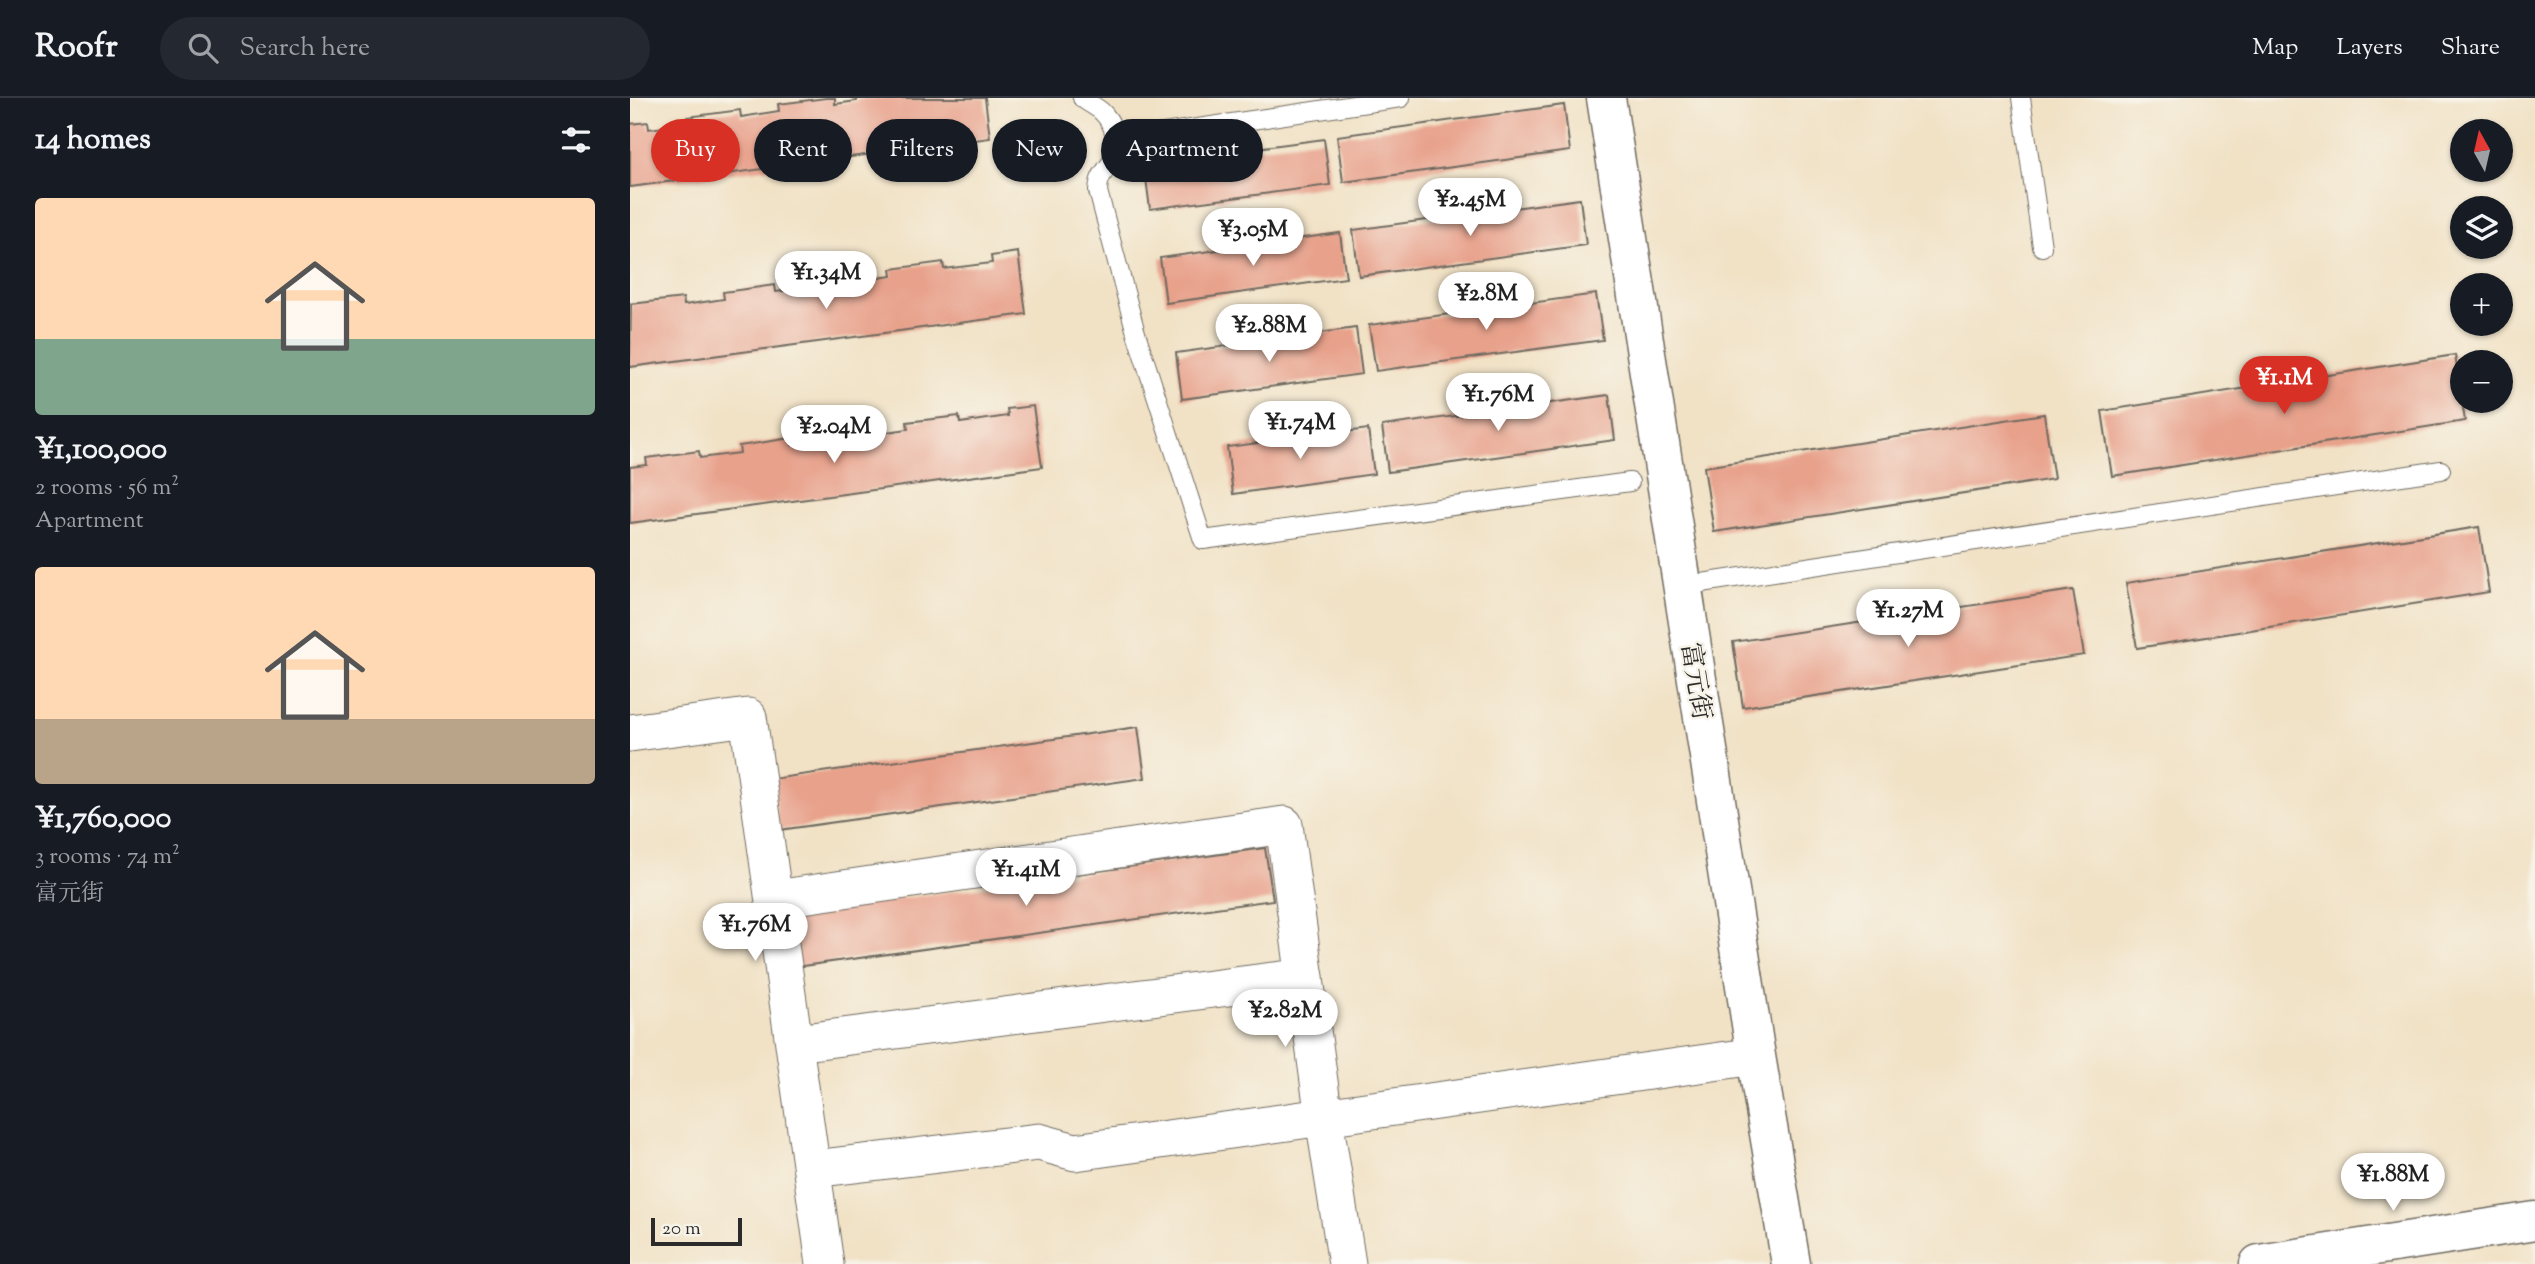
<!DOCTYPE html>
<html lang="en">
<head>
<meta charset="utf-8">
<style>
	:root { --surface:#171b24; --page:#242831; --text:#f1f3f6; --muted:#9ea1a6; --line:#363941; --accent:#d93025 }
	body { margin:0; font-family:"Sorts Mill Goudy","Noto Serif SC",serif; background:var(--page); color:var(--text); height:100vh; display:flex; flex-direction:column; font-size:26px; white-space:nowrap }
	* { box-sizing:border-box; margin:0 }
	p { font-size:23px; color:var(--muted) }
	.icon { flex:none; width:38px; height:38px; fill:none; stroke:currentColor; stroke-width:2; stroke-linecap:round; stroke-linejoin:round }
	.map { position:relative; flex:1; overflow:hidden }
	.sheet { display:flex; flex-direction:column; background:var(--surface); width:630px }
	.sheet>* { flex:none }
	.banner { position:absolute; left:21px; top:21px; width:665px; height:63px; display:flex; gap:14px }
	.needle { width:46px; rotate:352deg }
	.tools { position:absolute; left:1820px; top:21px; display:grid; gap:14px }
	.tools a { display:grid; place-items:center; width:63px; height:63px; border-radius:50%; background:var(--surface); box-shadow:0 2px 5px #0004; font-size:35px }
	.scale { position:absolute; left:21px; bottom:18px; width:91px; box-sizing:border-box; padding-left:7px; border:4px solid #2b2b2b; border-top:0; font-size:19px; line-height:24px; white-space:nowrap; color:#2b2b2b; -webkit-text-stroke:5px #f7f3e8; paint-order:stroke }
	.price { position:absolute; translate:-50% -60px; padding:0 16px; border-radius:24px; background:#fff; color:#222; font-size:23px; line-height:46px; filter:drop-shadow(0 2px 4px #0008) }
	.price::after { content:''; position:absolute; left:50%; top:42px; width:21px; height:16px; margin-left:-10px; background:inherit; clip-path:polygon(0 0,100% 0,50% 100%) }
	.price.current { background:var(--accent); color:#fff }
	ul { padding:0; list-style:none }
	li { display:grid; align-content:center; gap:14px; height:371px; padding:0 35px }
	li span { display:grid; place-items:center; height:217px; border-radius:7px; color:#555 }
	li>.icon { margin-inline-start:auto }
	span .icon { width:126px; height:126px; fill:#fffc; stroke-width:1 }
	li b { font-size:30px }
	h2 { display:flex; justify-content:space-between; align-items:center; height:84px; padding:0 35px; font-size:30px }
	.pill { padding:0 24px; border-radius:32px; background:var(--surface); box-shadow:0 2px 5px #0004; font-size:24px; line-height:63px }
	.pill.current { background:var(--accent); color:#fff }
	header { display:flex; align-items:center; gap:42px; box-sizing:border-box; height:98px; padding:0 35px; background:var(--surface); border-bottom:2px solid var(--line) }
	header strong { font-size:33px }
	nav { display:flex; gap:38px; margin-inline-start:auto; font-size:24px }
	.search { width:490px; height:63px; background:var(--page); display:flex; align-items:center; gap:18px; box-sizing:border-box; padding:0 24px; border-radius:38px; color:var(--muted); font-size:26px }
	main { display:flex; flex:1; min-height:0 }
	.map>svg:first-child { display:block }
</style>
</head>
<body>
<header>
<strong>Roofr</strong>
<div class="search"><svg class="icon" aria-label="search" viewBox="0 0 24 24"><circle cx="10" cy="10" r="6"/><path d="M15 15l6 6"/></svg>Search here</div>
<nav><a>Map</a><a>Layers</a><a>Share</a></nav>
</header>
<main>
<section class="sheet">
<h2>14 homes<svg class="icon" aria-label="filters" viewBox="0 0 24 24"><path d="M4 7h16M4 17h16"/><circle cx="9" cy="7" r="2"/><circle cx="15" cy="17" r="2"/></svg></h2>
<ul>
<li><span style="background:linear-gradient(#ffd9b3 65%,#7fa58c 0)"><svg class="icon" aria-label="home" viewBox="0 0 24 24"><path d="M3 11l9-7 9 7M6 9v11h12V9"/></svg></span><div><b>¥1,100,000</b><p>2 rooms · 56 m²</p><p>Apartment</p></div></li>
<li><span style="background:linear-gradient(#ffd9b3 70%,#b9a48a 0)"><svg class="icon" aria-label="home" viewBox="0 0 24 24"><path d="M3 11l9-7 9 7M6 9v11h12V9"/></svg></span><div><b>¥1,760,000</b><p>3 rooms · 74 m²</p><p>富元街</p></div></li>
</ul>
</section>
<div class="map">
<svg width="1905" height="1166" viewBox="0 0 1905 1166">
	<rect width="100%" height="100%" fill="#f7f3e8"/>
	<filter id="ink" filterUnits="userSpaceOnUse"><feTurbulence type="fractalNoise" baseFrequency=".0143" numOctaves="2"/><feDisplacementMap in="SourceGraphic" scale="14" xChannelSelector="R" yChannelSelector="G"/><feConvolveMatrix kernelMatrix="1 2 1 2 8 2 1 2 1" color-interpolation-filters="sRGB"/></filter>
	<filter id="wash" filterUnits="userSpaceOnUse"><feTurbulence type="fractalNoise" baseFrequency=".00686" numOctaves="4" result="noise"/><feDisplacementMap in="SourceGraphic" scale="28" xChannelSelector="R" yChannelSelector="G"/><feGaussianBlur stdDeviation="1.57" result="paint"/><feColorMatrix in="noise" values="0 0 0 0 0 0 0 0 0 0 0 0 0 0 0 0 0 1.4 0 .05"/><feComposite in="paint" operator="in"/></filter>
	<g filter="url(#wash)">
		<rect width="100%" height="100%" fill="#f1e2c6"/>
		<g id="blocks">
			<g fill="#e8a28c">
				<path d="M196,0H205V6L227,3V0H355L360,40L0,89V26L18,24L19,31L58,26L57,19L110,12L111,19L149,13L148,6Z"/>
				<path d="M934,7L940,53L713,84L707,38Z"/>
				<path d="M694,41L700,87L520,111L514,65Z"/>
				<path d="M950,101L956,147L729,178L723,132Z"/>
				<path d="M710,135L716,180L536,205L530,160Z"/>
				<path d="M388,154L396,216L0,269L1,206L53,200L54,207L94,201L93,194L145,187L146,194L184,189L183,182L240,174L241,181L262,178L261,171L313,164L314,171L362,165L361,158Z"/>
				<path d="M966,196L973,242L746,273L739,227Z"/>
				<path d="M726,230L732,276L552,301L546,255Z"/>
				<path d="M1825,257L1835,323L1482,378L1472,313Z"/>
				<path d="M979,297L985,342L758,374L752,328Z"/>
				<path d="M403,308L412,369L0,425V369L17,367L16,360L69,353L70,360L110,355L109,348L161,340L162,347L200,342L199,335L256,327L257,334L278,331L277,324L329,318L330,325L378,318L377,311Z"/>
				<path d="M1414,316L1424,381L1084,434L1074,369Z"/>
				<path d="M738,331L744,376L603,396L597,349Z"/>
				<path d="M1849,429L1859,494L1507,550L1496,485Z"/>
				<path d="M1443,492L1454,557L1113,609L1103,544Z"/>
				<path d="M508,629L515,680L149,732L142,681Z"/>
				<path d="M635,750L643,802L158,870L151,817Z"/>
			</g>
		</g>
	</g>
	<g filter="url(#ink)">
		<use href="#blocks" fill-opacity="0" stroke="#706b61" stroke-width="2"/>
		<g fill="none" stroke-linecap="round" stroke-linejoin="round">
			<defs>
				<g id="lane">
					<path d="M452,0C458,5 465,8 471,13C482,23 491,44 484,59C477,74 469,74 468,93L506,235L573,442L1000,384"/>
					<path d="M1391,0L1412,149"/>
					<path d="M486,42L771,0"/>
					<path d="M1052,488L1811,372"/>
				</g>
				<g id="street">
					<path d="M0,635L118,619L195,1166"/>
					<path d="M145,801L654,727L694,1020L717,1166"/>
					<path d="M166,945L675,879"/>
					<path d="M183,1071L409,1044L445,1054L1126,958"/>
				</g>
				<g id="secondary">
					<path d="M976,0L1126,958L1161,1166"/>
					<path d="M1629,1166L1905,1123"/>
				</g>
			</defs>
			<use href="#lane" stroke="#706b61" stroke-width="20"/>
			<use href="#street" stroke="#706b61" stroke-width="39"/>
			<use href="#secondary" stroke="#706b61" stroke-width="41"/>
			<use href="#lane" stroke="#fff" stroke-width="18"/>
			<use href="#street" stroke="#fff" stroke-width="37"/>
			<use href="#secondary" stroke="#fff" stroke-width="38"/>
		</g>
	</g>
	<g text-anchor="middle" stroke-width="5" stroke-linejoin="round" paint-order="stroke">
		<g font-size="26" fill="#2b2b2b" stroke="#f7f3e8">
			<text transform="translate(1067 583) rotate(81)" y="9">富元街</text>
		</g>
	</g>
</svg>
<div class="tools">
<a><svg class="needle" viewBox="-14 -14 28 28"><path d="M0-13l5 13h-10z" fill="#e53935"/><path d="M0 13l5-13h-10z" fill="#9ea1a6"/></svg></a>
<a><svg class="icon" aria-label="layers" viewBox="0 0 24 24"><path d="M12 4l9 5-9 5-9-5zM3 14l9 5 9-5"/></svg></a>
<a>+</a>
<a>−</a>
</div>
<div class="scale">20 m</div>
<b class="price" style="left:840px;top:140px">¥2.45M</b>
<b class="price" style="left:623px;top:170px">¥3.05M</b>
<b class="price" style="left:196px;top:213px">¥1.34M</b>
<b class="price" style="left:856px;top:234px">¥2.8M</b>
<b class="price" style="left:639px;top:266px">¥2.88M</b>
<b class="price current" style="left:1654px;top:318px">¥1.1M</b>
<b class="price" style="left:868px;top:335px">¥1.76M</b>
<b class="price" style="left:670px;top:363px">¥1.74M</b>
<b class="price" style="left:204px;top:367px">¥2.04M</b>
<b class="price" style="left:1278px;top:551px">¥1.27M</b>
<b class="price" style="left:396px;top:810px">¥1.41M</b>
<b class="price" style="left:125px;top:865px">¥1.76M</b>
<b class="price" style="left:655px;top:951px">¥2.82M</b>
<b class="price" style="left:1763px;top:1115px">¥1.88M</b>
<div class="banner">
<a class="pill current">Buy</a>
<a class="pill">Rent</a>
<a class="pill">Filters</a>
<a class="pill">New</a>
<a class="pill">Apartment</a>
</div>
</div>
</main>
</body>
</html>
